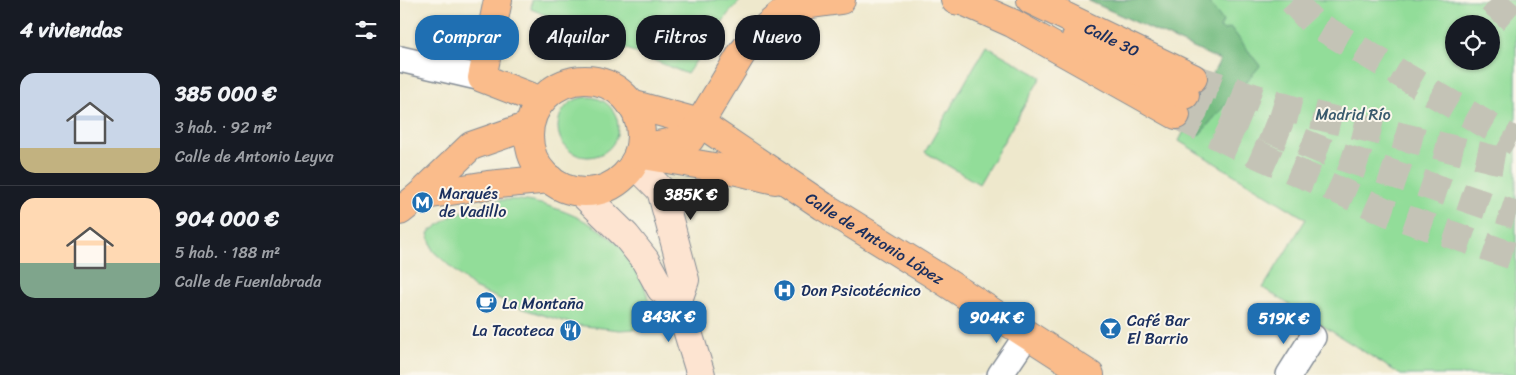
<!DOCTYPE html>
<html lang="es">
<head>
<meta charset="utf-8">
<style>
	:root { --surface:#171b24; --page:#20242c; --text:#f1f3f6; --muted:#9ea1a6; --line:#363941; --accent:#1f6fb2 }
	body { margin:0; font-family:Sriracha,sans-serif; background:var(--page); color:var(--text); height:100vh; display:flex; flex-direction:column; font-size:19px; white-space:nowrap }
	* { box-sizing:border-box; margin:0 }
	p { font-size:16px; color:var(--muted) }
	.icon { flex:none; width:28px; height:28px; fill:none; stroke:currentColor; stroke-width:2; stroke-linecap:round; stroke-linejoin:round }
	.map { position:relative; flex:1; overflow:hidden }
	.sheet { display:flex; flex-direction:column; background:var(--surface); width:400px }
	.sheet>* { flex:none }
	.banner { position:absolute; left:15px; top:15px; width:475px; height:45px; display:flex; gap:10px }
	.buttons { position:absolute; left:1045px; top:15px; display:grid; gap:10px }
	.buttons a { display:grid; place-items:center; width:55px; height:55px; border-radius:50%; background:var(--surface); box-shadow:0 1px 4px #0004; font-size:25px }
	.price { position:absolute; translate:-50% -42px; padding:0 11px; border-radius:10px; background:var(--accent); color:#fff; font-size:16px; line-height:32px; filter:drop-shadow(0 1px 2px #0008) }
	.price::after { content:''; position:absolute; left:50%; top:30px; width:15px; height:11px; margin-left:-8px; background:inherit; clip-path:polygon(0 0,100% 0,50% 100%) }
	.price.active { background:#222; color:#fff }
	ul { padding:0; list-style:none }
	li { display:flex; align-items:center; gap:15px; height:125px; padding:0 20px }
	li+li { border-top:1px solid var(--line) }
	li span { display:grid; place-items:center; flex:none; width:140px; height:100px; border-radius:15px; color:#555 }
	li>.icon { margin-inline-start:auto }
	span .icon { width:60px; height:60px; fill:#fffc; stroke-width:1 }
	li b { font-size:21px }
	h2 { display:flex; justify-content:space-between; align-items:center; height:60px; padding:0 20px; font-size:21px }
	.tag { padding:0 18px; border-radius:20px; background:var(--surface); box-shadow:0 1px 4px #0004; font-size:18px; line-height:45px }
	.tag.active { background:var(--accent); color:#fff }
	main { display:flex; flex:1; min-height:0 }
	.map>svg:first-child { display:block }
</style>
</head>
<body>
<main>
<section class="sheet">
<h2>4 viviendas<svg class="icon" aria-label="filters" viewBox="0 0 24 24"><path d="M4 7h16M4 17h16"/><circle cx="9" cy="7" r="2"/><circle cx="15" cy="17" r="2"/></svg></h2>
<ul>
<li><span style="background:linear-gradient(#c9d6e8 75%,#c2b280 0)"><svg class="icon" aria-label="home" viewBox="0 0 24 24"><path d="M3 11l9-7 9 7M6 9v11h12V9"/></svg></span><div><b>385 000 €</b><p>3 hab. · 92 m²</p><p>Calle de Antonio Leyva</p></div></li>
<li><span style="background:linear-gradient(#ffd9b3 65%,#7fa58c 0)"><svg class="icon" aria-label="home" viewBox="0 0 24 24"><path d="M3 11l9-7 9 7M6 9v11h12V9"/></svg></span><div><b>904 000 €</b><p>5 hab. · 188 m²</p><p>Calle de Fuenlabrada</p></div></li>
</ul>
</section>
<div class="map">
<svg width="1116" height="375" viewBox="0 0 1116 375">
	<rect width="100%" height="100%" fill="#fbf7ec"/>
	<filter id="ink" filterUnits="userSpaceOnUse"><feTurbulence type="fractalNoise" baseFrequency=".02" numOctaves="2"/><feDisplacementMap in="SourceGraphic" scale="10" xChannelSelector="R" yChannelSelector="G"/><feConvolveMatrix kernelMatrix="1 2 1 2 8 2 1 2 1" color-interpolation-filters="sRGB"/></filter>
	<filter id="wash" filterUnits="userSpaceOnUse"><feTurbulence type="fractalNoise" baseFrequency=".0096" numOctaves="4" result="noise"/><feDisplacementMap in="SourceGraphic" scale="20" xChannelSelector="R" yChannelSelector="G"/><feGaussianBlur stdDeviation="1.12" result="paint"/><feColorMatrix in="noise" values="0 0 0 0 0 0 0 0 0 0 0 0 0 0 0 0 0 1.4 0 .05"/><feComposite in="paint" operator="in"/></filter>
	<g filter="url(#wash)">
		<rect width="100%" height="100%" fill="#eee8cc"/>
		<g fill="#92dd99" stroke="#56867c" fill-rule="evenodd">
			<path d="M132,0H341L328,14L287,74L131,9Z"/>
			<path d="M687,0H1116V375H1001L863,288L906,219L779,141L820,60ZM1054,24H1091V61H1054Z"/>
			<path d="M586,46L641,77L579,184L525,152Z"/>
			<circle cx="188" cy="127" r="30"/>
			<path d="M100,200C108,200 118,199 126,201C166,207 222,234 239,272C247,289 250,310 255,328L220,330L176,325L123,309L74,288L33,251L28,233L50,217L72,208Z"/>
		</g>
		<path fill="#75bc81" stroke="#487670" d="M687,0H807L823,21L820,28L824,30L831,28L860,66L799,135L785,129L820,60Z"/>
	</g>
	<g filter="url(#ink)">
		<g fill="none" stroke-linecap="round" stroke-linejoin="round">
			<g stroke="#c4c3b6" stroke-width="28" stroke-dasharray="28 14" stroke-linecap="butt">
				<path d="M892,0L911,21L1116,142"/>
				<path d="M793,78L898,111L1093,159L1116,163"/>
			</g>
			<g stroke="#c4c3b6" stroke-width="28" stroke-dasharray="28 14" stroke-linecap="butt">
				<path d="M1091,0L1116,22"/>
				<path d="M785,95L924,151L1116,215"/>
				<path d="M776,115L836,145L989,213L1116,257"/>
			</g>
			<defs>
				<g id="minor">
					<path d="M0,59L82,78"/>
					<path d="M600,375L627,335"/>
					<path d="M889,375L913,337"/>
				</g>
				<g id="secondary">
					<path d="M234,163L261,190L285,280L278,300L301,375"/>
					<path d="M181,192L226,236L245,260L261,289L278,300"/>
				</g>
				<g id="primary">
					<path d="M98,0L82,78L141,101"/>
					<path id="s1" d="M631,0L793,78"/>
					<circle cx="185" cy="136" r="56"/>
					<path id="s2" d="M231,104L300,123L423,206L530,272L690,375"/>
					<path d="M240,148L290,139L342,53L358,34L390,7L403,0"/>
					<path d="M238,154L337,171L375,180"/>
					<path d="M19,196L88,185L150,179"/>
					<path d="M0,211L19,196L71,146L129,126"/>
				</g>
				<g id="motorway">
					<path d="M555,0L565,2L612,23L776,115"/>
					<path d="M390,7L441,0"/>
					<path d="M676,38L785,95"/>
				</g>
			</defs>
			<use href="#minor" stroke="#848c95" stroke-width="28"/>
			<use href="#secondary" stroke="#848c95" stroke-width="30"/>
			<use href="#primary" stroke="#848c95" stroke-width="30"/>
			<use href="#motorway" stroke="#848c95" stroke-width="30"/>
			<use href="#minor" stroke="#fff" stroke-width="25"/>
			<use href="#secondary" stroke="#fde4d1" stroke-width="28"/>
			<use href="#primary" stroke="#fabc8b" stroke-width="28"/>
			<use href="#motorway" stroke="#fabc8b" stroke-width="28"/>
		</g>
	</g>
	<defs>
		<symbol id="metro-disc" viewBox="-11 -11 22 22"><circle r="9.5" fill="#1f6fb2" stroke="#fbf7ec"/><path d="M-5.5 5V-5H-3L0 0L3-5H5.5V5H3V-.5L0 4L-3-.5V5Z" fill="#fff"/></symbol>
		<symbol id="hospital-disc" viewBox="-11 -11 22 22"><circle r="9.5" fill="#1f6fb2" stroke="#fbf7ec"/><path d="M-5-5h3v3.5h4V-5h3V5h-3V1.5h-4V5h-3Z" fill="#fff"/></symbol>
		<symbol id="cafe-disc" viewBox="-11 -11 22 22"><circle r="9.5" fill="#1f6fb2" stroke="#fbf7ec"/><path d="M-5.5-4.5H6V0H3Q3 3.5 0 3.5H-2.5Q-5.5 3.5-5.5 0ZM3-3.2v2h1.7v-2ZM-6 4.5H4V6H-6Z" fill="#fff"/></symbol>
		<symbol id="bar-disc" viewBox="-11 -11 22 22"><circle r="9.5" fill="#1f6fb2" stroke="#fbf7ec"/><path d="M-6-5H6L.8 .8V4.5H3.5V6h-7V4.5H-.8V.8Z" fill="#fff"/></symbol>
		<symbol id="restaurant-disc" viewBox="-11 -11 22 22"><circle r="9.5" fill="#1f6fb2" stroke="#fbf7ec"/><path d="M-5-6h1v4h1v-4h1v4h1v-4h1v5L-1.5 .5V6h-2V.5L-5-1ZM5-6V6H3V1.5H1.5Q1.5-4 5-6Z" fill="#fff"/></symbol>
	</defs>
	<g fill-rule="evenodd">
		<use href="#metro-disc" x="10" y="190" width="25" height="25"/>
		<use href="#hospital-disc" x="372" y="278" width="25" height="25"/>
		<use href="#cafe-disc" x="74" y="290" width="25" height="25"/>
		<use href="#bar-disc" x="698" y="316" width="25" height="25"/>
		<use href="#restaurant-disc" x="158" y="318" width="25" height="25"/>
	</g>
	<g text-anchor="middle" stroke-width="4" stroke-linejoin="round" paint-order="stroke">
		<g font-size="16" fill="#1b2f5e" stroke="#fbf7ec">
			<text dy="6" stroke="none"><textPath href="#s1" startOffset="90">Calle 30</textPath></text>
			<text dy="6" stroke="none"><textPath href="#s2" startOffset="281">Calle de Antonio López</textPath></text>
		</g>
		<g font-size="16" fill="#395a6d" stroke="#fbf7ec">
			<text x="953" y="120">Madrid Río</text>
		</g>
		<g font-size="16" fill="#1b2f5e" stroke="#fbf7ec" text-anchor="start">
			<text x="39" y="199">Marqués<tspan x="39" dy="18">de Vadillo</tspan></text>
			<text x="401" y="296">Don Psicotécnico</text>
			<text x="102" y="309">La Montaña</text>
			<text x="727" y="326">Café Bar<tspan x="727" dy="18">El Barrio</tspan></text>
			<text x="154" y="336" text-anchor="end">La Tacoteca</text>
		</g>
	</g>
</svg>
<div class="buttons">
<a><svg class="icon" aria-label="locate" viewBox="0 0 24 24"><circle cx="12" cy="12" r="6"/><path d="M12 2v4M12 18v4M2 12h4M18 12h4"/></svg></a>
</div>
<b class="price active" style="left:291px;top:221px">385K €</b>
<b class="price" style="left:269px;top:343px">843K €</b>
<b class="price" style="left:597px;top:344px">904K €</b>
<b class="price" style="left:884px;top:345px">519K €</b>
<div class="banner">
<a class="tag active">Comprar</a>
<a class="tag">Alquilar</a>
<a class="tag">Filtros</a>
<a class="tag">Nuevo</a>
</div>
</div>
</main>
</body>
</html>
